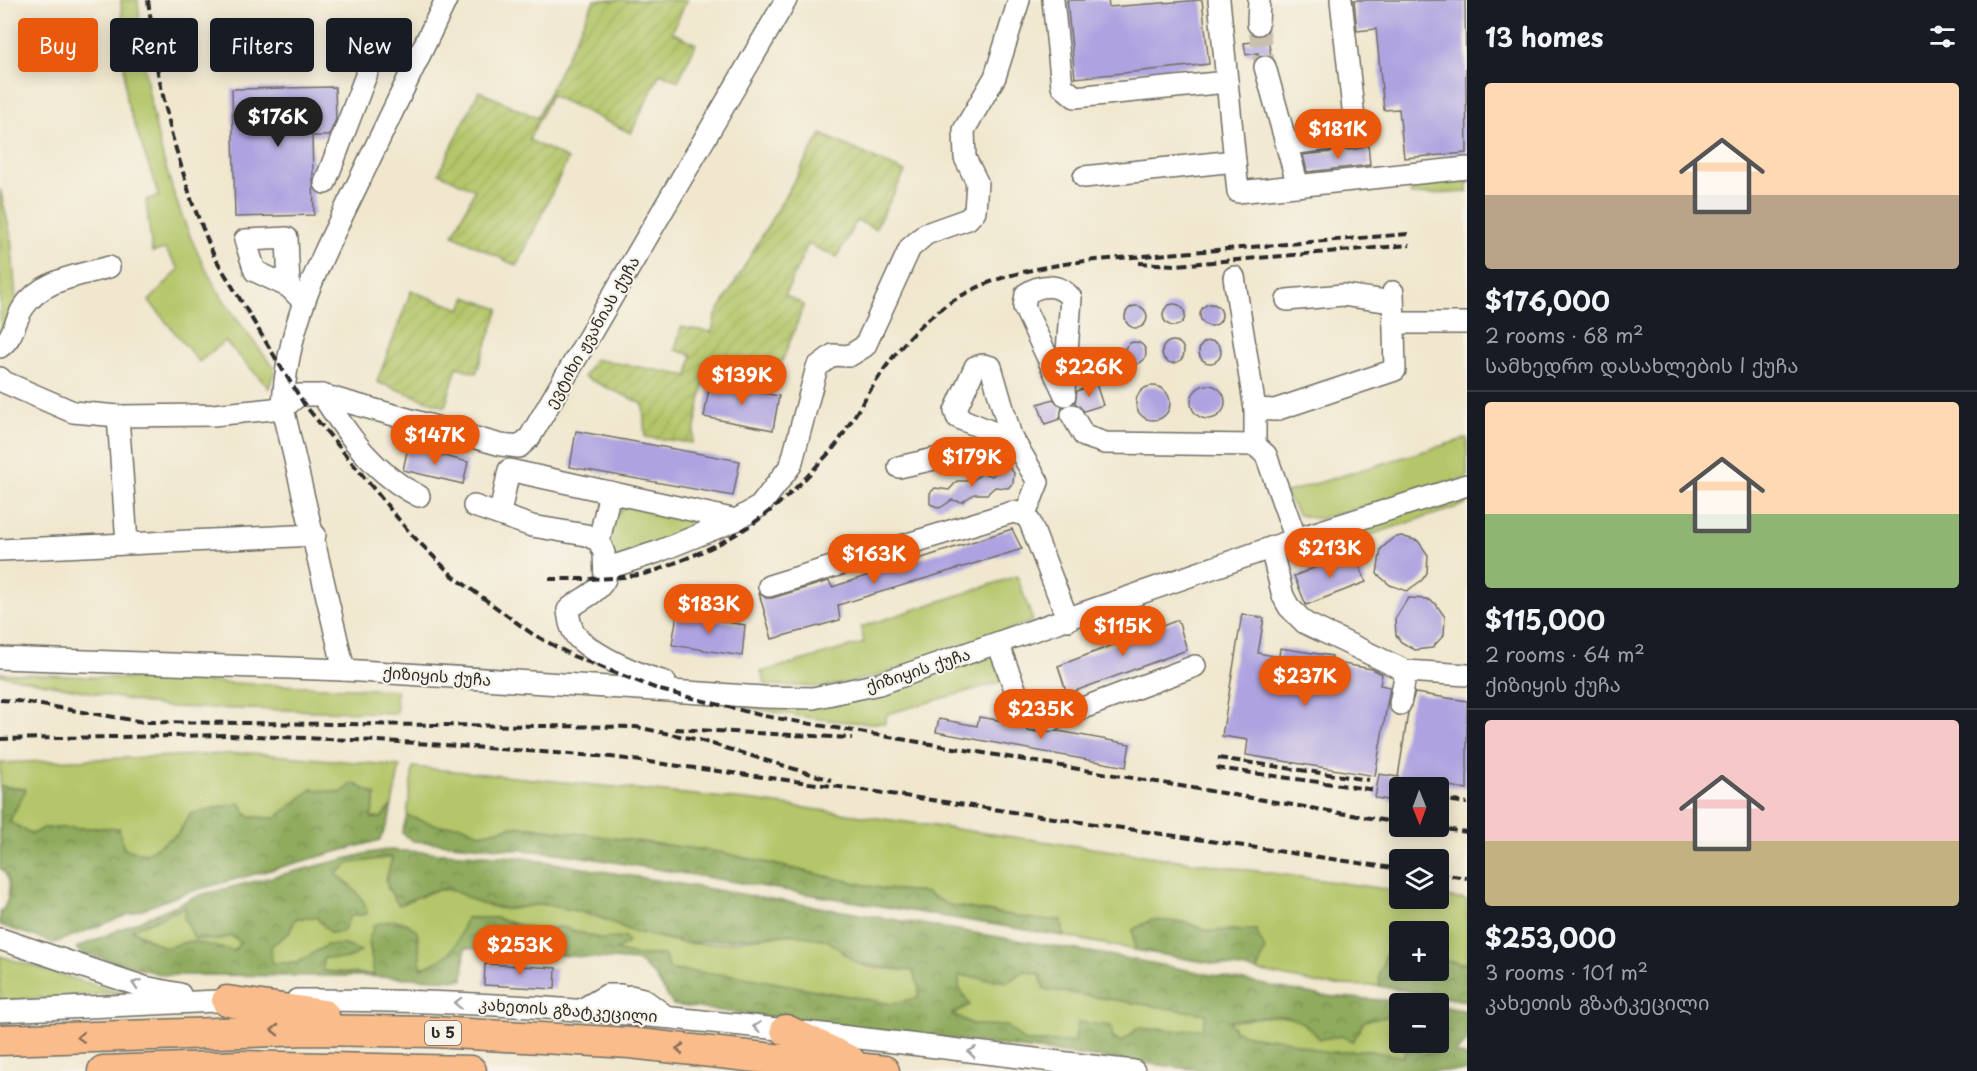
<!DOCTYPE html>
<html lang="en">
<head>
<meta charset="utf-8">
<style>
	:root { --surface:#171b24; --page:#242831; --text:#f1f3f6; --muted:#9ea1a6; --line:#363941; --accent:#ea580c }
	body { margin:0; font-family:"Playpen Sans","Noto Sans Georgian",sans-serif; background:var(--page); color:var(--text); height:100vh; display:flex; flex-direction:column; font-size:22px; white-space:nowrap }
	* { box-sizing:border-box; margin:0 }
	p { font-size:20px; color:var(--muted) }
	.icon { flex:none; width:33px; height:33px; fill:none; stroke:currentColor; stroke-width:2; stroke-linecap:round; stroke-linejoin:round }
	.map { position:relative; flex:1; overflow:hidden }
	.side { display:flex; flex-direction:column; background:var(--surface); width:510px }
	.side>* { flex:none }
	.banner { position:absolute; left:18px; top:18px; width:570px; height:54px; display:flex; gap:12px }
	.needle { width:39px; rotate:179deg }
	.buttons { position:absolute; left:1389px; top:777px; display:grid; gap:12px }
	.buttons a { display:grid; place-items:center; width:60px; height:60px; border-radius:6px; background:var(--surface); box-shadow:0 3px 15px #0003; font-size:30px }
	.price { position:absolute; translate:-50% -51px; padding:0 14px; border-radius:21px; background:var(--accent); color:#fff; font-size:20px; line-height:39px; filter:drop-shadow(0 2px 3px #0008) }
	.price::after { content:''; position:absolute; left:50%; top:36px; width:18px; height:14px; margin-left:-9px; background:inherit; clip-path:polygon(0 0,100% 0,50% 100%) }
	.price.selected { background:#222; color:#fff }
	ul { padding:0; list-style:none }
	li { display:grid; align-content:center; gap:12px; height:318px; padding:0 18px }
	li+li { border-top:2px solid var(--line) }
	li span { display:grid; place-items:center; height:186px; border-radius:6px; color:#555 }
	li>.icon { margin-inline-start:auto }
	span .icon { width:108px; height:108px; fill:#fffc; stroke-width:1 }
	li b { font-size:26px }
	h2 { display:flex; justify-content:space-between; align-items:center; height:72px; padding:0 18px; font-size:26px }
	.chip { padding:0 21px; border-radius:6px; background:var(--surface); box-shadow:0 3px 15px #0003; font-size:21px; line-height:54px }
	.chip.selected { background:var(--accent); color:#fff }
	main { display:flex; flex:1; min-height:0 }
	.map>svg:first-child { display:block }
</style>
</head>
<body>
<main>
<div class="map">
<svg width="1467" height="1071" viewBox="0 0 1467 1071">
	<defs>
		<pattern id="forest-crowns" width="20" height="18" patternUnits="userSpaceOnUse" patternTransform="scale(1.5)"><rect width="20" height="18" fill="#8fab5d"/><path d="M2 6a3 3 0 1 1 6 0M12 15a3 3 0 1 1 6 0" fill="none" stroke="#758b4d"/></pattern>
		<pattern id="garden-furrows" width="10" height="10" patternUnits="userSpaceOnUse" patternTransform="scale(1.5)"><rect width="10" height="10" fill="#b4c669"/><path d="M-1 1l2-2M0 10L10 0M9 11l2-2" fill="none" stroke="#9baa5b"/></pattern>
	</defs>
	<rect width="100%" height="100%" fill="#f7f3e8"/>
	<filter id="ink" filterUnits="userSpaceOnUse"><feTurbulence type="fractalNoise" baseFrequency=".0167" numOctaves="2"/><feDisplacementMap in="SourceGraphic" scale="12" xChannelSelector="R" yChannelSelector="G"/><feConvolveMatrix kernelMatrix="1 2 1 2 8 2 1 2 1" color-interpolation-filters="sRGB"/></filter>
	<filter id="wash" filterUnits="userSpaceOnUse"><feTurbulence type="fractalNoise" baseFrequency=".008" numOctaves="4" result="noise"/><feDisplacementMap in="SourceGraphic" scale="24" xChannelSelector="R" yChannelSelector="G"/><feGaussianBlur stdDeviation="1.35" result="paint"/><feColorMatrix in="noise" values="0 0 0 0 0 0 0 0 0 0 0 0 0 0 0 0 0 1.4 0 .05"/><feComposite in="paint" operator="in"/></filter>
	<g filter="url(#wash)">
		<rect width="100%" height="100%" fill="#f0e7ce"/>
		<g fill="#b4c669" stroke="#70784a" stroke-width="1.5">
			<path d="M121,0H138C144,89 163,184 203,264C222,302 249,336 275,369L269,388L225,341L199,362L149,301L179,269L165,249L152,252L146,200L159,196L126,99Z"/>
			<path d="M1467,177V192L1411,195L1409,183Z"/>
			<path d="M0,189L11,236L17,313L0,341Z"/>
			<path d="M1467,438V478L1319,519L1299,515L1285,493Z"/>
			<path d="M1467,494V504L1288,561L1285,550Z"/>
			<path d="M631,505L719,523L613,559C606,541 609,511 631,505Z"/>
			<path d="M1017,576L1033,621L877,676L824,687L766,685L761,672L864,643L861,627Z"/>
			<path d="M991,652L1004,681L887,714L885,723C835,724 786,714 737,705H837Z"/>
			<path d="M0,673L396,690L397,713L166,707L0,675Z"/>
			<path d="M251,753L400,766L392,805L381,818H371L373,805L341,793L312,789L276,818L190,814L178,834L146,854L124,849L119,828H44L33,834L9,822L26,789L0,786V763Z"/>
			<path d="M413,767L755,801L1399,891L1400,898H1438L1439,896L1467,900V964L1439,960L1438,932H1400L1399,955L1387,953L1379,974L1380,986L1325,985L1257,971L1259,963L1235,930L1208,931L1185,922L1133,930L1135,950L1063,936L1062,920H1039L949,905L924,892L883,889L719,852L529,827H510L481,834L461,825L440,826L407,816Z"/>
			<path d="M393,857L386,879L388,890L421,897C453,876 472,907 505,909C519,910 532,903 546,905C595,911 637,936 686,943C732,949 780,925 826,940C838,944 847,959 859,964C871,969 898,969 913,971L919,987V998L892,1004L732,975L670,970L663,955H634L615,950L624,937L602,939L561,927L536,930L495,918H466C456,949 452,958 421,968L417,931L369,940L375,975L323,971V958L347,959L327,945L297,963L272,964L271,946L289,933L296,918L316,917L331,933L350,884L336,874L350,863Z"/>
			<path d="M186,907L216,940L231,936L241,941L234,951L191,941L165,948L131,929Z"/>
			<path d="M0,956L120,993L0,1001Z"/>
			<path d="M1023,971L1040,974L1044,989L1207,1014L1203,1029L1181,1031L1159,1028L1122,1042L1078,1023L1075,1042H1025L1007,1026L974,1025L952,1014L970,1005L959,988L958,975L1008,982Z"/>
			<path d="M1262,1015C1290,1016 1301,1016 1320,1039L1341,1036L1353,1041L1364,1021L1390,1016L1399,1022L1400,1042L1437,1043V1053L1423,1054L1407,1046L1403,1057L1365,1050L1327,1053L1278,1038H1258L1235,1031L1229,1021L1246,1020Z"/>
		</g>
		<g fill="url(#forest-crowns)" stroke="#5d6b44" stroke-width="1.5" fill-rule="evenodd">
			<path d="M353,783L376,795L371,818H381L392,805L389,820L380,840L185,893L54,943L0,925V913C10,902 14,879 0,868V786L26,789L9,822L32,834L44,828H119L124,849L146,854L178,834L190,814L240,803L249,817L276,818L312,789L341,793Z"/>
			<path d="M407,816L440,826L461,825L481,834L510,827H529L719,852L883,889L924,892L949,905L1039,920H1062L1063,936L559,853L413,841L402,833Z"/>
			<path d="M387,850L517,857L1119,957L1323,996L1426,1003L1400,1004L1399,1022L1390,1016L1364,1021L1353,1041L1341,1036L1320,1039C1291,1004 1268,1019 1229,1021L1235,1031L1258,1038H1278L1327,1053L1365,1050L1403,1057L1407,1046L1423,1054L1437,1053L1439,1006L1467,1011V1042L1455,1053L1467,1057V1071H1209L673,1005L655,976L638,961L465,948L463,980L355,976L163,975L80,952L76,948L200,895L369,853ZM392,857C387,881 382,883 399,905L431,891L448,888L479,903L506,909L543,904L596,915L631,931L687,943L791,934L827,940L859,964L913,971L919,987V997L892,1004L732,975L670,970L664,955H634L616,950L628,943L624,937L602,939L561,927L536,930L495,918H466C456,949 452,958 421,968L417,931C402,917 392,919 374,925L369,940L374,975L323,971V958L348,959L361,951L345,945H327L297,963H272L271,946L289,933L296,918L316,917L331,933L343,932L350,916L367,914C366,897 348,884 336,874L350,863ZM186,907L184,918L195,939L216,940L231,936L241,942L234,951L190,941L165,948L131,930ZM1023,971L1040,974L1044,989L1206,1014L1203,1028L1181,1031L1138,1028L1122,1042L1113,1040L1111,1026L1078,1022L1075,1042H1025L1007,1026L974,1025L952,1014L970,1005L959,988V975L1008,982Z"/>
			<path d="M1150,920L1185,922L1208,931L1256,930L1265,950L1257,971L1135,950L1133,930Z"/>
			<path d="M1387,952L1399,955L1400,970H1438L1439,960L1467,964V1001L1380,986L1379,974Z"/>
		</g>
		<g fill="url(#garden-furrows)" stroke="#70784a" stroke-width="1.5">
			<path d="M594,0H687L672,32L696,44L678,81L660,73L631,133L551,95L529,140L568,159L517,266L453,235L475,190L439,173L479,91L537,118Z"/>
			<path d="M821,134L905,172L875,229L857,220L837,257L808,244L785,295L804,305L775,380L706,371L692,443L645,437L643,404L584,377L594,359L688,376L692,355L675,350L681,327L712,332L715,317Z"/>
			<path d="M411,291L461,309L466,297L499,309L476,373L457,367L445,407L377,382Z"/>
		</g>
		<g id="blocks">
			<g fill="#aea3e0">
				<path d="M1067,0H1108L1109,7L1202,0L1209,64L1075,78Z"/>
				<path d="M1354,0H1465L1467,153L1404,158L1399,109L1384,110L1376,29L1357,31Z"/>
				<path d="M1267,32L1271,56L1258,57V53L1246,55L1244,43L1253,42L1252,35L1258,37Z"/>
				<path d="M335,87L336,119L329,136H312L314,215L235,217L232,89Z"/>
				<path d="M1368,144L1370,165L1307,172L1303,155L1357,149Z"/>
				<circle cx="1211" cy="315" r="11"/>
				<circle cx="1174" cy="315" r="11"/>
				<circle cx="1136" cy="317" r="11"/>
				<circle cx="1173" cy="352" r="11"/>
				<circle cx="1210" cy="352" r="11"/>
				<circle cx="1135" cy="353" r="11"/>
				<path d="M710,383L779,396L773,430L704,417Z"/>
				<path d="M1096,384L1103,405L1084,411L1075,403L1077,391Z"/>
				<circle cx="1208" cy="402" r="17"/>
				<circle cx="1153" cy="403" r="17"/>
				<path d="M1053,399L1062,407L1060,419L1045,424L1038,404Z"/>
				<path d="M576,431L740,461L733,496L570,467Z"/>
				<path d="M408,447L468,462L463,484L403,470Z"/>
				<path d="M1003,467L1010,468L1014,473L1013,483L1008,488L995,487L987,494H974L962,502L952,500L940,508L930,504V493L935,488L949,490L957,481H972L982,473L992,476Z"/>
				<path d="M1012,529L1022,549L838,605L840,620L772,639L759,593L766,598H772L829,581L832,587Z"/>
				<path d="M1401,536L1418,541L1428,555L1427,573L1422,580L1407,591L1390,585L1377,574L1381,549L1393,538Z"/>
				<path d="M1354,552L1366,582L1306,605L1294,576Z"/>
				<path d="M1408,598L1427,599L1435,603L1445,617L1444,635L1432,648L1415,650L1401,642L1396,635L1395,619Z"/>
				<path d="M677,614L745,625L742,656L672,645Z"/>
				<path d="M1242,614L1264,618L1258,653L1279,657L1280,648L1332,656L1331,662L1372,669L1382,674L1380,685L1390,687L1375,776L1246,755L1248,740L1222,736Z"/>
				<path d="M1178,620L1187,650L1067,694L1058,666Z"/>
				<path d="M1415,693L1467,701V789L1426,782L1425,788H1400V802L1375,798L1379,774L1398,777L1408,713Z"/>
				<path d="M979,717L1016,723L1030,732L1058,731L1130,744L1126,767L936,732L939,719L977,726Z"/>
				<path d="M485,964L556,968L555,989L484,985Z"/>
			</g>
		</g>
	</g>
	<g filter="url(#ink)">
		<use href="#blocks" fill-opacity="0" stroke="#706d64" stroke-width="1.5"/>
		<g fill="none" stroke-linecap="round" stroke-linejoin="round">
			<path stroke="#c9c1ad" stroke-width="21" stroke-dasharray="21 10" stroke-linecap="butt" d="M1258,24L1265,67"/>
			<defs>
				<g id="minor">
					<path d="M1053,0L1062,86L1075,97L1227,82"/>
					<path d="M1219,0L1238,192L1467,168"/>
					<path d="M1258,24L1259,0"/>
					<path d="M1265,67L1298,186"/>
					<path d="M1287,144L1356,136L1341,0"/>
					<path d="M1084,177L1235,161"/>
					<path d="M325,183L376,49L382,45L418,59"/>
					<path d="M1234,277L1255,409V445"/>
					<path d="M289,287L255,271L245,240L287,238L289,287L304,302"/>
					<path d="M1287,300L1343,295L1393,302"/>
					<path d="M1394,323H1467"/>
					<path d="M0,347C14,337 14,322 23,308C42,279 78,276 109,267"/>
					<path d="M0,378L4,382L73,412L118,416L213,415L283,408"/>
					<path d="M1064,392L1071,298C1059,283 1041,284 1026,294L1024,307L1065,395"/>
					<path d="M322,395C349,436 374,474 419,496"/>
					<path d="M283,408L299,395H322L501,445L519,447L530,437L786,0"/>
					<path d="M1255,409L1275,410L1395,370L1393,292"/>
					<path d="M1072,415L1084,436L1105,443L1255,445L1266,455L1296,539"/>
					<path d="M118,416L127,543"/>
					<path d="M1012,440L991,367L983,365L975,367L955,411L957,417L963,420L1012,440L1014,441"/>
					<path d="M899,467L1014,441L1038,482L1025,515"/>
					<path d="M474,506L532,526L586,535L599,541L604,553L605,579C597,594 580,599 568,610C569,621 571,632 580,640C602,659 637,674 665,682"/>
					<path d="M500,513L509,470L736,520"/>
					<path d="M599,541L610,492"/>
					<path d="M1271,548L1283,596L1289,607L1305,623L1406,671L1467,675"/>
					<path d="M0,550L315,535"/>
					<path d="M605,569L657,552L736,520L760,506L791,465L817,367L833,355L849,356L865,346L910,248L926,234L968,219L975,211L977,182L965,158L964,130L995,77L1019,0"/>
					<path d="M769,586L1013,512L1025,515L1030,522L1068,620"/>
					<path d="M998,644L1025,715L1031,719L1051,720L1195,666"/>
					<path d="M0,658L344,670L763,697L813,698L879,684L1296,539L1467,485"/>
					<path d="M344,670L283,408C286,320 324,254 361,177C389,118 418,59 446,0"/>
					<path d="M1400,704L1406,671"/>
					<path d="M0,939L144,987L180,994"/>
					<path d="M630,996L643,999L667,1017"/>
					<path d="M297,1000C578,998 856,1038 1134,1071"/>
					<path d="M581,1010L607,995H621"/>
					<path d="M0,1011L239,1000"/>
				</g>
				<g id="highway">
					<path d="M227,1001L324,1015"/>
					<path d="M786,1030L850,1061"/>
					<path d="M0,1040L309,1030L434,1032L630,1043L884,1071"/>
					<path d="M103,1071L241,1066L471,1071"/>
				</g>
			</defs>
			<use href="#minor" stroke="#706d64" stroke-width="24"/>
			<use href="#highway" stroke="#706d64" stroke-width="33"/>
			<use href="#minor" stroke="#fff" stroke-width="21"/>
			<use href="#highway" stroke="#f9bc8a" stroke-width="30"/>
			<g stroke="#2b2b2b" stroke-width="4" stroke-dasharray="9 4.5" stroke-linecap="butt">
				<path d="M148,0L158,73L172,136L192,202L214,256L284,372L304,404L409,532L453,576L531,633L573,656L660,690L764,716L1400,823"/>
				<path d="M1139,263L1177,265L1410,245"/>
				<path d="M549,579C582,579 615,580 648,573C660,570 671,564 682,560C738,538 774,513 815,468C823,459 832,451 839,441C868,395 895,342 941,309C984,277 1033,268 1085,261L1408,234"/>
				<path d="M0,700L17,701L144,722L636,727L699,740L831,780"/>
				<path d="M675,729L852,738"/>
				<path d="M0,739L229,735L402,742L611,757L877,792L1400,869"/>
				<path d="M1218,758L1369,780"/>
				<path d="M1216,768L1376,790"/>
				<path d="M1411,787L1418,788"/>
				<path d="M1438,799L1467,803"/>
				<path d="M1420,826L1467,832"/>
				<path d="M1438,874L1467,878"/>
			</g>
		</g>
		<defs><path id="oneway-chevron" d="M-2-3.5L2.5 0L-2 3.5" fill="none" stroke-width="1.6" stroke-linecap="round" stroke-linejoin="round" transform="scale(1.5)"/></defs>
		<g stroke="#a0a0a0">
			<use href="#oneway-chevron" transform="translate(136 984) rotate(-161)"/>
			<use href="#oneway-chevron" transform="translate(458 1003) rotate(-178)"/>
			<use href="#oneway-chevron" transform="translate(757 1027) rotate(-174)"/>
			<use href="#oneway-chevron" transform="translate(972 1052) rotate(-173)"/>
		</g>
		<g stroke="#886c56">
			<use href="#oneway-chevron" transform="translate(275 1030) rotate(179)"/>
			<use href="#oneway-chevron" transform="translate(81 1037) rotate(178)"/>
			<use href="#oneway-chevron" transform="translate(680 1049) rotate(-173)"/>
		</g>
	</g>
	<g text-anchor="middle" stroke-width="4.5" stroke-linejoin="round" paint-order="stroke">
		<rect fill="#f7f3e8" stroke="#686764" stroke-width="1.5" x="425" y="1021" width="36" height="24" rx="4.5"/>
		<g font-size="15" font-weight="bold" fill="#2b2b2b">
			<text x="443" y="1038">ს 5</text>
		</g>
		<g font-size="16" fill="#2b2b2b" stroke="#f7f3e8">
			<text transform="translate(592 332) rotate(-60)" y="6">ევტიხი ჟვანიას ქუჩა</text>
			<text transform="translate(918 670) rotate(-18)" y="6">ქიზიყის ქუჩა</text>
			<text transform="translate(437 676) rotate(4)" y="6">ქიზიყის ქუჩა</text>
			<text transform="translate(568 1010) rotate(4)" y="6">კახეთის გზატკეცილი</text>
		</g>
	</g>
</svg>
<div class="buttons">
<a><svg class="needle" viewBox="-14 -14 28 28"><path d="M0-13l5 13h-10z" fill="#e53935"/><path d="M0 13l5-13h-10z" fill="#9ea1a6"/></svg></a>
<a><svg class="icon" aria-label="layers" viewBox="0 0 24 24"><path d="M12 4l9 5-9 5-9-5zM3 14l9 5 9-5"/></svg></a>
<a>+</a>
<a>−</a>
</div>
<b class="price selected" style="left:278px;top:148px">$176K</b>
<b class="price" style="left:1338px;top:160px">$181K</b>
<b class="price" style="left:1089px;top:398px">$226K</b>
<b class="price" style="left:742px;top:406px">$139K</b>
<b class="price" style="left:435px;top:466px">$147K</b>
<b class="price" style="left:972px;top:488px">$179K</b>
<b class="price" style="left:1330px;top:579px">$213K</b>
<b class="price" style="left:874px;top:585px">$163K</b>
<b class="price" style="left:709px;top:635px">$183K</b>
<b class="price" style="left:1123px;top:657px">$115K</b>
<b class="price" style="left:1305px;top:707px">$237K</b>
<b class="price" style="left:1041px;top:740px">$235K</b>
<b class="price" style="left:520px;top:976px">$253K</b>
<div class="banner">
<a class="chip selected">Buy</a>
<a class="chip">Rent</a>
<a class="chip">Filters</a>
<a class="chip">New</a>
</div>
</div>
<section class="side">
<h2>13 homes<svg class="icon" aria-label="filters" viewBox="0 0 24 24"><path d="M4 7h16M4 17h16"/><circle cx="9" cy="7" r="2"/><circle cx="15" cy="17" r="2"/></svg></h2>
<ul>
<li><span style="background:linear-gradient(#ffd9b3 60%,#b9a48a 0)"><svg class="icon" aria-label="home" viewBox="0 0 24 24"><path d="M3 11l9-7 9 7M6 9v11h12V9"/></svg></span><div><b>$176,000</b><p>2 rooms · 68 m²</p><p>სამხედრო დასახლების I ქუჩა</p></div></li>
<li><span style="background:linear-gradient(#ffd9b3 60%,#8fb573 0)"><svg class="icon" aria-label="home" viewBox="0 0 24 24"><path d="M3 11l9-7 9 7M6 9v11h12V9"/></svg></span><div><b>$115,000</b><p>2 rooms · 64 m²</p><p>ქიზიყის ქუჩა</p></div></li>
<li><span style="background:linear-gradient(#f6c9c9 65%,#c2b280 0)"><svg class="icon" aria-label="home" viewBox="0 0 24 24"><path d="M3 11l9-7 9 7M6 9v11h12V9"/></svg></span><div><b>$253,000</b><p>3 rooms · 101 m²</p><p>კახეთის გზატკეცილი</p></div></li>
</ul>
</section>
</main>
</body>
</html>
